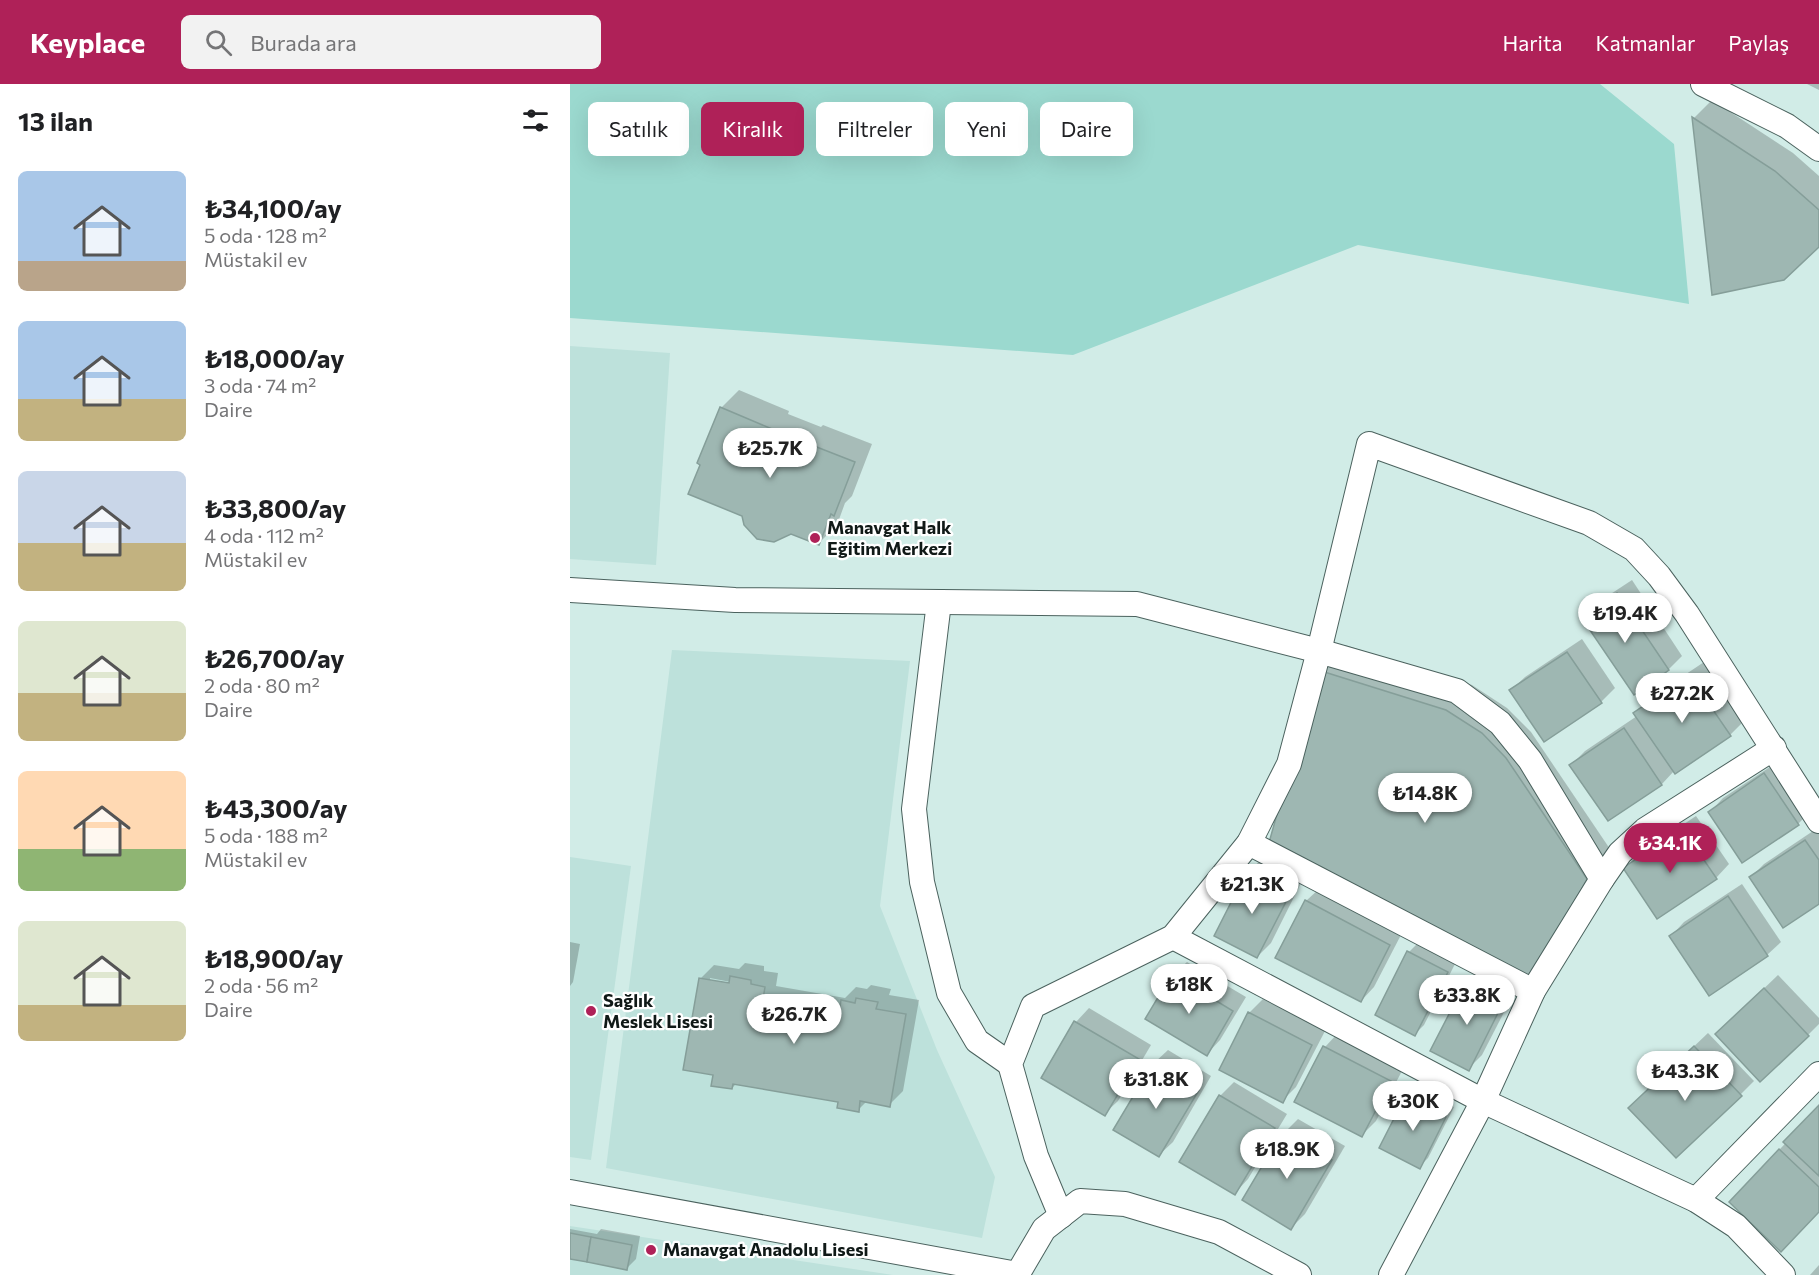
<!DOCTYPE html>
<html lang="tr">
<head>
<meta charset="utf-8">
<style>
	:root { --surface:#fff; --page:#f2f2f2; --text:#202124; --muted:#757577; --accent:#af2158 }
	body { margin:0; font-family:Commissioner,sans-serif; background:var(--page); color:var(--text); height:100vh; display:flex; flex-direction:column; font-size:22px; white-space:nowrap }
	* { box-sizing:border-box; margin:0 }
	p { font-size:20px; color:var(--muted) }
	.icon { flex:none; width:33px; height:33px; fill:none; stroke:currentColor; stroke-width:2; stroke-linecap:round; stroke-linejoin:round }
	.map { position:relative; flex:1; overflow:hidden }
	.sheet { display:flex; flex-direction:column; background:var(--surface); width:570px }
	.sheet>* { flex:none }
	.top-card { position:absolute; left:18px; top:18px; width:570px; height:54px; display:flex; gap:12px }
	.price { position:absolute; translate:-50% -51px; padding:0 14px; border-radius:21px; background:#fff; color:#222; font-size:20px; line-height:39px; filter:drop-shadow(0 2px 3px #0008) }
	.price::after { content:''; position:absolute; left:50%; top:36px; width:18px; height:14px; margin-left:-9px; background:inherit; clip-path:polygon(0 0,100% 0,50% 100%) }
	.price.on { background:var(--accent); color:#fff }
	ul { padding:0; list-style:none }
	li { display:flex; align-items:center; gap:18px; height:150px; padding:0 18px }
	li span { display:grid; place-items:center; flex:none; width:168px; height:120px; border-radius:9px; color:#555 }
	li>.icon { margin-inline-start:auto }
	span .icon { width:72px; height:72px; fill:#fffc; stroke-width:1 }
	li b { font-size:26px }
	h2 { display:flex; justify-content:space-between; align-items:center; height:72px; padding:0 18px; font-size:26px }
	.tag { padding:0 21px; border-radius:9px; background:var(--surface); box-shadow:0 6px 24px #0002; font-size:21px; line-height:54px }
	.tag.on { background:var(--accent); color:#fff }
	header { display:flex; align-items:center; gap:36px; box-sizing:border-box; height:84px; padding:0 30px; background:var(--accent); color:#fff }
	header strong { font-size:28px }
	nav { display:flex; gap:33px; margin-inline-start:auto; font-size:21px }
	.search { width:420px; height:54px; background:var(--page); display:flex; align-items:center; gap:15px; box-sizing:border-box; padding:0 21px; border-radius:9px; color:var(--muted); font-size:22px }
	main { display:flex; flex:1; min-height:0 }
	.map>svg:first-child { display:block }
</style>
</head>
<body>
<header>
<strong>Keyplace</strong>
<div class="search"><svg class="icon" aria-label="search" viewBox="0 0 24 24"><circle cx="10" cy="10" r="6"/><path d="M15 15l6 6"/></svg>Burada ara</div>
<nav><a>Harita</a><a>Katmanlar</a><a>Paylaş</a></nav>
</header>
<main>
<section class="sheet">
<h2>13 ilan<svg class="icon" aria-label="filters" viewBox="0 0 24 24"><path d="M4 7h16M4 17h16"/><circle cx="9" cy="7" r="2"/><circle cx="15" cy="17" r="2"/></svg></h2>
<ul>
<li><span style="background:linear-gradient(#a9c7e8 75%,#b9a48a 0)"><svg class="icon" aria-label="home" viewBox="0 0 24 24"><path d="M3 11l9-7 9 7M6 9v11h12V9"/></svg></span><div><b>₺34,100/ay</b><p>5 oda · 128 m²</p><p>Müstakil ev</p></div></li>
<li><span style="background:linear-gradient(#a9c7e8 65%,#c2b280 0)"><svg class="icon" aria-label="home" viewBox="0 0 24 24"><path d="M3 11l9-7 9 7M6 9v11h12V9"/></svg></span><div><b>₺18,000/ay</b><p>3 oda · 74 m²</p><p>Daire</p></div></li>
<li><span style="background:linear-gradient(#c9d6e8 60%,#c2b280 0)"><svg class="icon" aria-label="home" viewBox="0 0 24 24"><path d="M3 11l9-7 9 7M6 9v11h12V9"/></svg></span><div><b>₺33,800/ay</b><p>4 oda · 112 m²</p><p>Müstakil ev</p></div></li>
<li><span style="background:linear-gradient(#dfe7d0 60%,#c2b280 0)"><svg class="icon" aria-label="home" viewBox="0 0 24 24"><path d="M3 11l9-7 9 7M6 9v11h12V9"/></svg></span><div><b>₺26,700/ay</b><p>2 oda · 80 m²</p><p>Daire</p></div></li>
<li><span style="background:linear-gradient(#ffd9b3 65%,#8fb573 0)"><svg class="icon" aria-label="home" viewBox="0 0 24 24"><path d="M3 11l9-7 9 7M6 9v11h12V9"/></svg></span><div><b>₺43,300/ay</b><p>5 oda · 188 m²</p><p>Müstakil ev</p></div></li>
<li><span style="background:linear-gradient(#dfe7d0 70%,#c2b280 0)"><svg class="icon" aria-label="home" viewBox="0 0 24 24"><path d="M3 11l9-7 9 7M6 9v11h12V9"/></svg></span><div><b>₺18,900/ay</b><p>2 oda · 56 m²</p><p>Daire</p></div></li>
</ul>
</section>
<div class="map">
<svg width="1249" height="1191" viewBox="0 0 1249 1191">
	<rect width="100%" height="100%" fill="#d1ece7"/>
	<g fill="#bde1db">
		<path d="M0,262L100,269L86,481L0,475Z"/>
		<path d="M102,566L340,577L310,822L367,966L425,1093L412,1154L36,1084Z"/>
		<path d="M0,773L61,782L21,1076L0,1073Z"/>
		<path d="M0,1142L323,1191H0Z"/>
	</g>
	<path fill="#9bd9cf" d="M0,0H1030L1104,60L1119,220L788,161L503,271L0,234Z"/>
	<g fill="#0003" fill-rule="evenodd">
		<path d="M1237,0H1249V6Z"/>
		<path d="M1142,16L1223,69L1249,92V161L1214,194L1144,209L1124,34Z"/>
		<path d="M169,306L219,327L218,330L251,343L253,341L302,360L282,412L275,419L267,441L249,459L151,324Z"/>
		<path d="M1062,496L1112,572L1099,585L1064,609L1013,533L1027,519Z"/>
		<path d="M1012,555L1045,604L1031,618L941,606L955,593Z"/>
		<path d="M775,561L902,601L937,624L961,648L1042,768L985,871L749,587Z"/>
		<path d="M1134,578L1174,637L1160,651L1104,687L1092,700L1038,735L1001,681L1015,667L1067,632L1065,629L1079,615Z"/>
		<path d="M1209,677L1242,726L1228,740L1173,777L1140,728L1153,714Z"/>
		<path d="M1126,732L1159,780L1146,794L1055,784L1069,770Z"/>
		<path d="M1249,743V818L1213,842L1181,793L1194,780Z"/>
		<path d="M692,775L733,795L701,859L687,873L678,788Z"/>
		<path d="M1172,800L1211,858L1197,871L1101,852L1114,838Z"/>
		<path d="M750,804L833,847L804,903L791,917L736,817Z"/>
		<path d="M0,858L10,860L3,898L0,902Z"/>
		<path d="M848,859L886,878L854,941L845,950L839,868Z"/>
		<path d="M617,878L676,913L650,956L637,970L603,891Z"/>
		<path d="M175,879L194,882V887L208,889L206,902L275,914L286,903L297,905L301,901L321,905L319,911L349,916L333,1007L319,1021L297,1017L288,1026L270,1017L167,999L162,1004L145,990L131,894L144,881L169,885ZM140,894L166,899V902L140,897Z"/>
		<path d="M910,884L947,903L912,971L898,985L897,898Z"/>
		<path d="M1208,891L1249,934V940L1238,951L1160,937Z"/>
		<path d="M693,915L755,947L726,1003L712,1017L679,929Z"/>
		<path d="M519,924L581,961L548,1017L534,1030L506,938Z"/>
		<path d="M768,949L834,983L806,1037L792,1051L727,1017L755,963Z"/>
		<path d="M1138,949L1184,997L1170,1011L1074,1010Z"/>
		<path d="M598,966L641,992L603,1058L589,1071L584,979Z"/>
		<path d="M664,998L717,1030L678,1095L665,1109L611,1077L650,1012Z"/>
		<path d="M846,1003L884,1023L858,1074L849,1083L837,1012Z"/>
		<path d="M1249,1023V1126L1224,1152L1161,1118Z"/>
		<path d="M728,1035L775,1062L735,1130L721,1144L715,1048Z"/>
		<path d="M0,1145L27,1150L31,1145L70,1152L66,1175L57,1184L0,1174Z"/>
		<path d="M1249,1181V1191H1240Z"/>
	</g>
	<g fill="#9eb7b2" stroke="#859e99" stroke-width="1.5">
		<path d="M1122,33L1205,87L1249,126V163L1214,196L1142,211Z"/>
		<path d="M150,323L202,345L201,348L233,361L234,358L285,378L264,432L261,430L249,461L221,450L204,458L187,455L174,441L172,432L118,410L130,381L127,379Z"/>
		<path d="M1047,509L1099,586L1064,611L1011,533Z"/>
		<path d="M997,568L1032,619L974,658L939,606Z"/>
		<path d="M748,586L876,626L912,649L936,674L965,717L1017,795L959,899L698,762Z"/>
		<path d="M1119,591L1161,652L1105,690L1063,629Z"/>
		<path d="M1054,644L1092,701L1038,737L999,681Z"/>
		<path d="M1194,689L1229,741L1172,779L1138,728Z"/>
		<path d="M1112,744L1147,795L1087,835L1053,784Z"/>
		<path d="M1235,756L1249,776V820L1213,844L1179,793Z"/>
		<path d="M677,787L720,810L687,874L644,852Z"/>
		<path d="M1158,812L1198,872L1139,912L1099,852Z"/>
		<path d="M735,816L820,861L791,918L705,874Z"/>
		<path d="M837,867L878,888L845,952L805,931Z"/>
		<path d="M602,890L663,927L637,972L575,935Z"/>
		<path d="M160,892L181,896V900L195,903L193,915L269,929L271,916L285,919L286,914L308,918L306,925L336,930L320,1023L290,1017L289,1028L267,1024L268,1018L163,1000L162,1005L141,1002L143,991L113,986L129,894L159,899Z"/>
		<path d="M896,897L934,917L899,987L860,967Z"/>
		<path d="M1194,904L1239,952L1190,998L1145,950Z"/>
		<path d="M678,928L742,961L713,1019L649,986Z"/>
		<path d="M504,937L569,975L535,1032L471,994Z"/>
		<path d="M753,962L821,997L792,1053L724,1018Z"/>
		<path d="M1124,962L1172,1012L1106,1074L1058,1024Z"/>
		<path d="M583,979L629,1006L589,1073L543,1046Z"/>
		<path d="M649,1011L705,1044L665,1111L609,1078Z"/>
		<path d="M836,1011L876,1033L850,1085L809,1064Z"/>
		<path d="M1249,1021V1092L1213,1058Z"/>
		<path d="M713,1047L762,1076L721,1146L672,1116Z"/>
		<path d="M1209,1065L1249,1103V1128L1211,1168L1159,1118Z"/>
		<path d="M0,1149L21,1153L17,1178L0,1175Z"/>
		<path d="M21,1153L62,1161L57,1186L17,1178Z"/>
	</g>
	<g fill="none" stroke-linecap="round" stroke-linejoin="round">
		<defs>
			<g id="street">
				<path d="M1133,0L1217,42L1249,65"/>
				<path d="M0,506L165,516L567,520L749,567L799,360L1019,439L1064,465L1089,492L1117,530L1249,737"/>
				<path d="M369,518L344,725L352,798L379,909L407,957L440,980"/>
				<path d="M679,759L963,907"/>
				<path d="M603,853L913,1017L1126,1116L1166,1142L1213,1191"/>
				<path d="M0,1108L447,1190"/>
				<path d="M1126,1116L1249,990"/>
				<path d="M491,1132L466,1072L440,980L463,922L603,853L679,759L719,680L749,567L887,607L930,639L960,676L1032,795"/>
				<path d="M447,1191L474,1145L510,1117L555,1120L649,1148L729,1191"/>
				<path d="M821,1191L913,1017L963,907L1032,795L1050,769L1075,746L1204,664"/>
			</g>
		</defs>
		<use href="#street" stroke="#4b625e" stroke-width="26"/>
		<use href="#street" stroke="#fff" stroke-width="24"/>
	</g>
	<g fill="#af2158" stroke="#fff" stroke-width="2">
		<circle cx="245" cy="454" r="6"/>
		<circle cx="21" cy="927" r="6"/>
		<circle cx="81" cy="1166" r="6"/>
	</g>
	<g text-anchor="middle" stroke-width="4.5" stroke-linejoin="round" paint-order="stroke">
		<g font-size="18" font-weight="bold" fill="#101917" stroke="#fff" text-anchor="start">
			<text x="257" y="450">Manavgat Halk<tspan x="257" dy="21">Eğitim Merkezi</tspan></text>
			<text x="33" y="923">Sağlık<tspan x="33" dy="21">Meslek Lisesi</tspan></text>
			<text x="93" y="1172">Manavgat Anadolu Lisesi</text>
		</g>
	</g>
</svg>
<b class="price" style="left:200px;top:395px">₺25.7K</b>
<b class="price" style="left:1055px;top:560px">₺19.4K</b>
<b class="price" style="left:1112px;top:640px">₺27.2K</b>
<b class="price" style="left:855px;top:740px">₺14.8K</b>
<b class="price on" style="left:1100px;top:790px">₺34.1K</b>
<b class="price" style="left:682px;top:831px">₺21.3K</b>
<b class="price" style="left:619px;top:931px">₺18K</b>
<b class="price" style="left:897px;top:942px">₺33.8K</b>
<b class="price" style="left:224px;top:961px">₺26.7K</b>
<b class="price" style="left:1115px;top:1018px">₺43.3K</b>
<b class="price" style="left:586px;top:1026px">₺31.8K</b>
<b class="price" style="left:843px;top:1048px">₺30K</b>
<b class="price" style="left:717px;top:1096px">₺18.9K</b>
<div class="top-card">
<a class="tag">Satılık</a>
<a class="tag on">Kiralık</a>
<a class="tag">Filtreler</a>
<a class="tag">Yeni</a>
<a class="tag">Daire</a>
</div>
</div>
</main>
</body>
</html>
